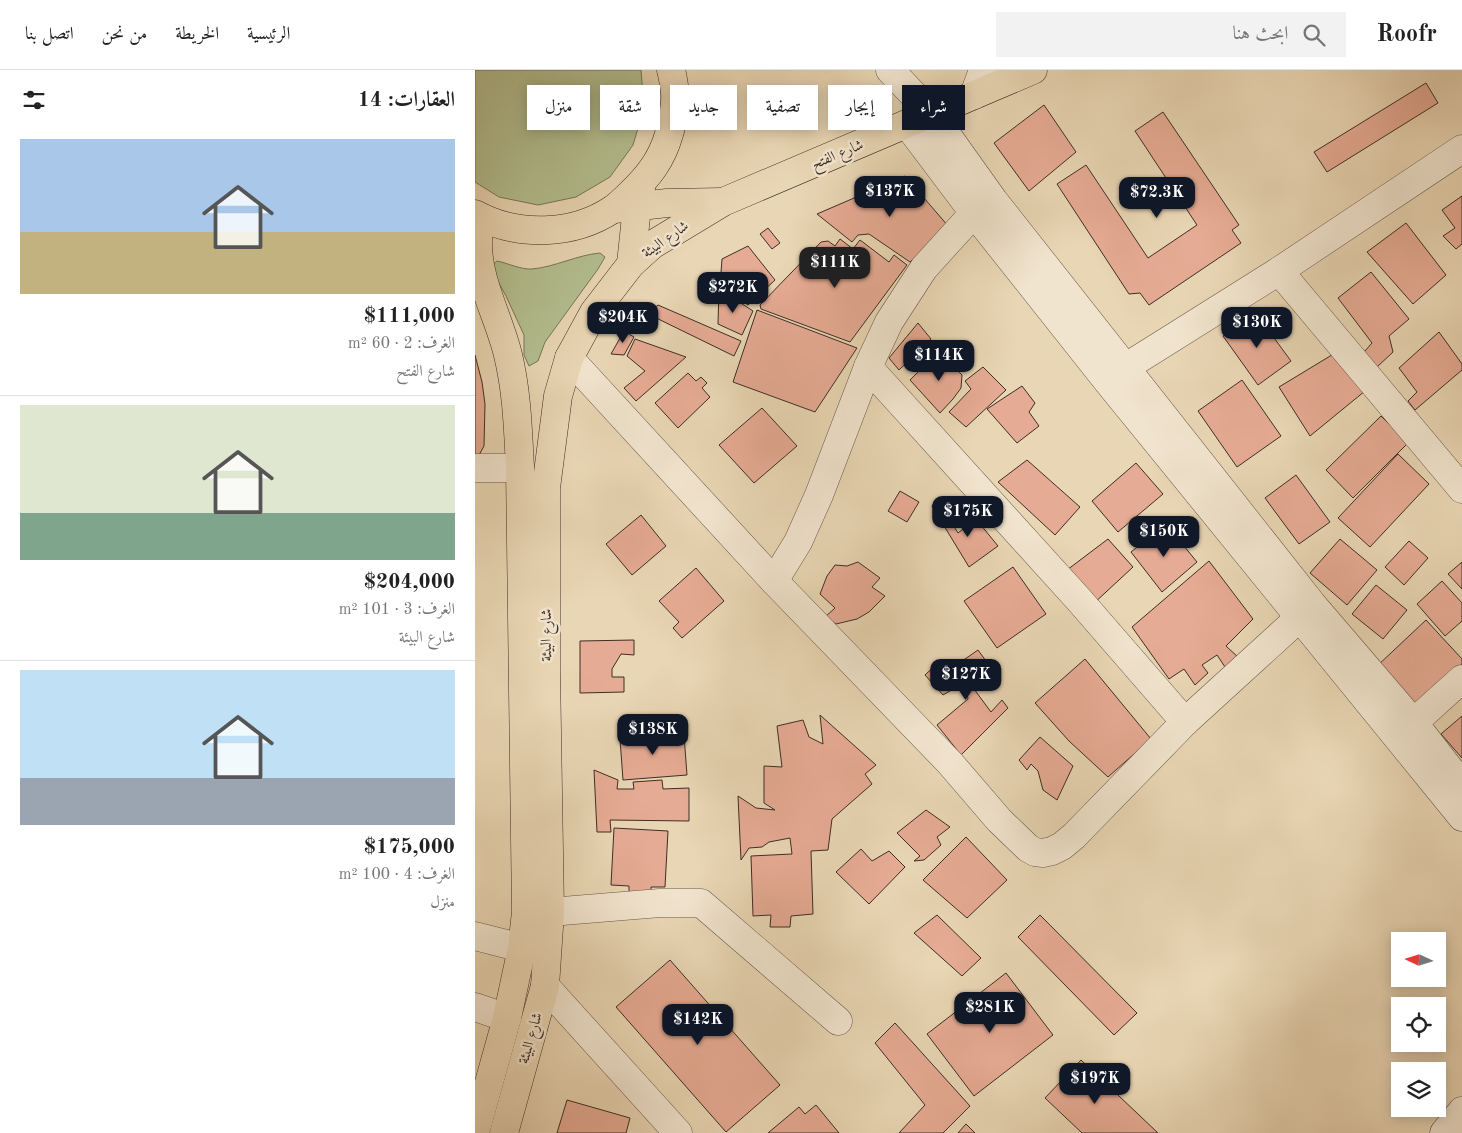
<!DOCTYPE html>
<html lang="ar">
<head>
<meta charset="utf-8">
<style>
	:root { --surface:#fff; --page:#f2f2f2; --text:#222; --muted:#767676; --line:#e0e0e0; --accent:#111827 }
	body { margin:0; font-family:"Old Standard TT",Amiri,serif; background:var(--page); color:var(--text); direction:rtl; height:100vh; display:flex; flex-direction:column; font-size:19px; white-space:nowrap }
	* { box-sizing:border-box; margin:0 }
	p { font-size:16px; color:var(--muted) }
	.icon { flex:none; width:28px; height:28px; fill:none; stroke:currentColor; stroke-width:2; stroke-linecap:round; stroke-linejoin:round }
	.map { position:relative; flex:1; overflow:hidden; direction:ltr }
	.sheet { display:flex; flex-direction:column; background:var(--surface); width:475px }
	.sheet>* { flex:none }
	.guide { position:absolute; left:15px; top:15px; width:475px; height:45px; direction:rtl; display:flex; gap:10px }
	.needle { width:32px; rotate:274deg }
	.controls { position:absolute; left:916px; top:862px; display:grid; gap:10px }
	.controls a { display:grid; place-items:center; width:55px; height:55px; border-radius:0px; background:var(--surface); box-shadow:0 2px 12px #0003; font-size:25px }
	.price { position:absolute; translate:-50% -42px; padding:0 11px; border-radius:10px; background:var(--accent); color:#fff; font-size:16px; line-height:32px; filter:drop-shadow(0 1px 2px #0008) }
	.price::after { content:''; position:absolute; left:50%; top:30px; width:15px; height:11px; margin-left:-8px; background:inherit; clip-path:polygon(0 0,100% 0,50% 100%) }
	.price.selected { background:#222; color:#fff }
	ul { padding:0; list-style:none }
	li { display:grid; align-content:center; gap:10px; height:265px; padding:0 20px }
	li+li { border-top:1px solid var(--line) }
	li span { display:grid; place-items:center; height:155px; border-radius:0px; color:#555 }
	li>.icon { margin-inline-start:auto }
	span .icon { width:90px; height:90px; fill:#fffc; stroke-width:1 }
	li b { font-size:21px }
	h2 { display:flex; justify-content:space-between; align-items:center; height:60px; padding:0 20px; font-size:21px }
	.pill { padding:0 18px; border-radius:0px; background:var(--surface); box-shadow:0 2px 12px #0003; font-size:18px; line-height:45px }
	.pill.selected { background:var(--accent); color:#fff }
	header { display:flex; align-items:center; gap:30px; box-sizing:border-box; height:70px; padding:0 25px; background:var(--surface); border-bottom:1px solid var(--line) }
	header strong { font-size:24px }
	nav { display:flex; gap:28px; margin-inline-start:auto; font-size:18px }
	.search { width:350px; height:45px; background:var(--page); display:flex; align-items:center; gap:12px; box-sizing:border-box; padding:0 18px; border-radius:0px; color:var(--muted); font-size:19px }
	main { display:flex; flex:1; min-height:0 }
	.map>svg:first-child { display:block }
</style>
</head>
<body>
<header>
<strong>Roofr</strong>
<div class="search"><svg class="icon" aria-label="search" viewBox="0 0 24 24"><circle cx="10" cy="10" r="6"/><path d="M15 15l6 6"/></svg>ابحث هنا</div>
<nav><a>الرئيسية</a><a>الخريطة</a><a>من نحن</a><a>اتصل بنا</a></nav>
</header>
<main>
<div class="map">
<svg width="987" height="1063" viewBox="0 0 987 1063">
	<rect width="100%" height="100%" fill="#e9d6b4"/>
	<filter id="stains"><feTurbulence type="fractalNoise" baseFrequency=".004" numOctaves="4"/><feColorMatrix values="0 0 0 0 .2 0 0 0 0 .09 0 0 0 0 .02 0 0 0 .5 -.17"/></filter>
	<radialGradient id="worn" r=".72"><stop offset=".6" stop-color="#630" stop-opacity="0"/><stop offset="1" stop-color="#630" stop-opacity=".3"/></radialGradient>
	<g fill="#b3be8f" stroke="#78765a">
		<path d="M0,0H166L169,38L158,75L135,107L101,127L63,135L24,127L0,112Z"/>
		<path d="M125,183L130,187L123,199L70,272L63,291L54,296L49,285V265L31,226L15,197L22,191C32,193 47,200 57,199C80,197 102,185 125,183Z"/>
	</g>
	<g fill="#e6ab94" stroke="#3d2e25">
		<path d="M951,13L963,33L852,102L839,82Z"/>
		<path d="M569,35L601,82L554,121L519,73Z"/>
		<path d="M688,42L764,155L757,160L766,173L674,235L665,223L654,224L582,114L611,95L673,188L722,155L660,61Z"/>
		<path d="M430,106L474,157L435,192L394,164L383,165L377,172L342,144Z"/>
		<path d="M987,126V174L981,179L968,166L980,158L967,140Z"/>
		<path d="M931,153L971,205L938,234L892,182Z"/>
		<path d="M293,158L305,173L297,179L285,164Z"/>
		<path d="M365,169L378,179L385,170L414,192L419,185L432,195L375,272L286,239L285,235L346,172L353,171L360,176Z"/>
		<path d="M273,176L300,210L273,235L245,216L247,189Z"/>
		<path d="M896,202L934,249L914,266L918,282L902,297L889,282L897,273L863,228Z"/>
		<path d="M244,219L278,241L267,265L243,254Z"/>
		<path d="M183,235L266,271L259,286L173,244Z"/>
		<path d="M282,240L382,278L340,342L258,312Z"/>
		<path d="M780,242L816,291L783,315L748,266Z"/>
		<path d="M443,253L456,269L424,300L414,288Z"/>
		<path d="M149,261L159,267L149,285L136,284Z"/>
		<path d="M964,262L987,294V300L940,340L933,331L942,322L924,298Z"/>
		<path d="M160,269L211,287L161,331L149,318L170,301L152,286Z"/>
		<path d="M865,280L890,321L835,366L804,317Z"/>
		<path d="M464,281L487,305L486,318L478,329L465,343L435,310Z"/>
		<path d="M0,285L7,312L10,334L9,376L3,387L0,388Z"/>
		<path d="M508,297L531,320L491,357L474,342L496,319L490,311Z"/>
		<path d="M213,303L221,311L226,307L232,313L227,318L235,327L203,358L180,333Z"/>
		<path d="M767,310L806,366L762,397L723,341Z"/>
		<path d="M547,316L560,333L554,342L564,356L542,373L512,339Z"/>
		<path d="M287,338L322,376L279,413L244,375Z"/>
		<path d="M906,346L933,373L878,428L851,400Z"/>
		<path d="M923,384L954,414L895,477L863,448Z"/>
		<path d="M552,390L605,437L580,465L523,412Z"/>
		<path d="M661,393L688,424L643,462L617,431Z"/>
		<path d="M821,405L855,452L824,474L790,428Z"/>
		<path d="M425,421L444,432L432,452L413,441Z"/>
		<path d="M462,429L483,463L501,449L523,476L494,497L457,436Z"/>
		<path d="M166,445L191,476L157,505L131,474Z"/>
		<path d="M691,454L722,492L687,522L656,482Z"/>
		<path d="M633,469L658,497L617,535L588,503Z"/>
		<path d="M865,469L902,500L872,535L835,503Z"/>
		<path d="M934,471L953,488L929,515L910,497Z"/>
		<path d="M734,491L778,549L751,576L764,588L752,600L742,585L727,595L733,603L720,615L709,599L694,609L657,557Z"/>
		<path d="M383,492L405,508L397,517L410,526L394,542L382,549L361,554L350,547L360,538L345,524L352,506L360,495L372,496Z"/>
		<path d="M987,492V519L973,504Z"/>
		<path d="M538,497L571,544L522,578L489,531Z"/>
		<path d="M221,498L249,531L207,568L198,558L204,552L184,531Z"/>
		<path d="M967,511L987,533V551L970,566L942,534Z"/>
		<path d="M901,515L932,540L908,569L877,544Z"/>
		<path d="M951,550L987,589V594L941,638L901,597Z"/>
		<path d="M159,570V585L146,584L137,599V607H149V622L105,623V571Z"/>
		<path d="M503,580L519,602L499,619L516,642L527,630L533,638L486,685L462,655L493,629L490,612L468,625L450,605L465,591L474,600Z"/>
		<path d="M610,589L676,669L633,707L594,671L560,633Z"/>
		<path d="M345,645L401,695L390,704L397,714L357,749L353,780L336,781L338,844L316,846L315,857H295L296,845L278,846L276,786L317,784L315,768L294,772L287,777L274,778L266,790L263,726L281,738L300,740L289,733V696L307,697L302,656L328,650L334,667L348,674Z"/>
		<path d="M987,646V688L966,664Z"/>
		<path d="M189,658L190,666L209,665L212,705L148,710L145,669L168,668L167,660Z"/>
		<path d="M565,667L598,696L582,730L568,720L563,701L556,694L552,700L544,690Z"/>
		<path d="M119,700L143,710L142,719H159L158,712L187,710L188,719L214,718V751L135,750L136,762H122Z"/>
		<path d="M451,740L475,757L462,767L466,775L449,790L439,791L445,786L422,763Z"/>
		<path d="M139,758L193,761L190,817H176V828L154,827V816L136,815Z"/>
		<path d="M491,767L532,810L492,848L448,810Z"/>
		<path d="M386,779L397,791L414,781L430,797L394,834L361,802Z"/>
		<path d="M462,845L506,888L487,906L439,863Z"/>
		<path d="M565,845L662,943L639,965L543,867Z"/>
		<path d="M195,890L305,1015L251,1062L141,937Z"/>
		<path d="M531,903L578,965L499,1026L452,964Z"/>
		<path d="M420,953L495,1036L468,1063H424L450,1035L400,973Z"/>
		<path d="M606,990L683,1063H607L570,1028Z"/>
		<path d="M92,1030L155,1048L151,1063H82Z"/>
		<path d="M341,1035L364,1063H293L324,1037L330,1044Z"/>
		<path d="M491,1054L500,1063H483Z"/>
	</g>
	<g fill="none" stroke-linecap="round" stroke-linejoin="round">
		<defs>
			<g id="minor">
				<path d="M415,0L457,44L519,131L837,534L939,653L987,715"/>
				<path d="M499,25L508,0"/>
				<path d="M432,54L499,143L633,312L987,747"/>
				<path d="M804,201L987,419"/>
				<path d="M94,288L299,511L475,693L524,750L553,778L560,782L568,783L577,781L587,776L599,766L710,652L824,548"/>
				<path d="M393,297L605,531L710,652"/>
				<path d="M638,308L651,297L804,201L987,79"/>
				<path d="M0,398H45"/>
				<path d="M299,511L323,472L344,425L393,297L414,252L449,198L499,143"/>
				<path d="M925,665L987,609"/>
				<path d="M75,842L185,833H226L363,951"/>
				<path d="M0,866L47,878"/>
				<path d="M70,916L203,1063"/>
				<path d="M0,937L32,948"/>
				<path d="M969,1063L987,1041"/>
			</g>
			<g id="major">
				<path d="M139,139L192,133L247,132"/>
				<path d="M0,144C42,167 98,166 138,139C144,135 150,129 155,124C174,106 187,89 194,64C197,56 201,31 200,23C199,15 198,7 196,0"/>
				<path d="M156,194L162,137L166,119"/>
				<path d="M0,1063L32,948L47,878L51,842L45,398C43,360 42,322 33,285C24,247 2,211 3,171C3,164 6,156 8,149"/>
				<path d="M29,1063L70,916L75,842L71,601V418L83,326L94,288L119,242L156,194L177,175L248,132L558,0"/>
			</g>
		</defs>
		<use href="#minor" stroke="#685849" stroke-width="29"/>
		<use href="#major" stroke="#3d2e25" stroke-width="29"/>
		<use href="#minor" stroke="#f1e4ce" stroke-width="28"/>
		<use href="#major" stroke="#e9d6b4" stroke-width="28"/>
	</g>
	<g text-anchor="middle" stroke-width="5" stroke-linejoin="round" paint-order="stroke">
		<g font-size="15" fill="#3d2e25" stroke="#f1e4ce">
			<text transform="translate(362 84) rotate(-23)" y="5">شارع الفتح</text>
			<text transform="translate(190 169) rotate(-35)" y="5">شارع البيئة</text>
			<text transform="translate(71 565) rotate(-90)" y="5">شارع البيئة</text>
			<text transform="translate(55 968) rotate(-74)" y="5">شارع البيئة</text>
		</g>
	</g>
	<rect width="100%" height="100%" filter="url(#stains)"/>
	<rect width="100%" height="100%" fill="url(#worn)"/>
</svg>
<div class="controls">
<a><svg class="needle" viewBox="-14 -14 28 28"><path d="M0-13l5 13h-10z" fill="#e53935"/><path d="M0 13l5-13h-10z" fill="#767676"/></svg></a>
<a><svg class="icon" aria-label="locate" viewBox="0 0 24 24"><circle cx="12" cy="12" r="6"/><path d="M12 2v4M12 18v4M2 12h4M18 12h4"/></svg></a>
<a><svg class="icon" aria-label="layers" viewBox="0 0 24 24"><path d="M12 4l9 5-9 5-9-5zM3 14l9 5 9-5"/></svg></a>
</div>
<b class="price" style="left:415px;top:148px">$137K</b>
<b class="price" style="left:682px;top:149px">$72.3K</b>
<b class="price selected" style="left:360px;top:219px">$111K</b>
<b class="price" style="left:258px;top:244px">$272K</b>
<b class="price" style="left:148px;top:274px">$204K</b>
<b class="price" style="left:782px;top:279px">$130K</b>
<b class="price" style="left:464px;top:312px">$114K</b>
<b class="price" style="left:493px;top:468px">$175K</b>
<b class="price" style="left:689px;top:488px">$150K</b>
<b class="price" style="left:491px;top:631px">$127K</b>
<b class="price" style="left:178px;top:686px">$138K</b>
<b class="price" style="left:515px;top:964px">$281K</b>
<b class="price" style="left:223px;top:976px">$142K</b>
<b class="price" style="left:620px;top:1035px">$197K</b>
<div class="guide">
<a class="pill selected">شراء</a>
<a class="pill">إيجار</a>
<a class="pill">تصفية</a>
<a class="pill">جديد</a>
<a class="pill">شقة</a>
<a class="pill">منزل</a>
</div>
</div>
<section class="sheet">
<h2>العقارات: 14<svg class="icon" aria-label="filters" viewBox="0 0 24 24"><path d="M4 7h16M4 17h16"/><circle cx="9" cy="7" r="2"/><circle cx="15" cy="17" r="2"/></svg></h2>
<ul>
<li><span style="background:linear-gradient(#a9c7e8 60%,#c2b280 0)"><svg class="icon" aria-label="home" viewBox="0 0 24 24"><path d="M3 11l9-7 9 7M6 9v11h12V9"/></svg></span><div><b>$111,000</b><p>الغرف: 2 · 60 m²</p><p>شارع الفتح</p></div></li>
<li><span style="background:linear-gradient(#dfe7d0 70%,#7fa58c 0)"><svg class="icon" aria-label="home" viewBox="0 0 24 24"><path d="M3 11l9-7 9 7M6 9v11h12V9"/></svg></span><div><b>$204,000</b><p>الغرف: 3 · 101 m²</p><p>شارع البيئة</p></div></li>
<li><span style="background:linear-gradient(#bfe0f5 70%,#9aa5b1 0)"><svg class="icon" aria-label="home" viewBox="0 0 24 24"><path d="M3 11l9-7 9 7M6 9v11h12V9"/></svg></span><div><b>$175,000</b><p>الغرف: 4 · 100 m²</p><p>منزل</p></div></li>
</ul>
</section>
</main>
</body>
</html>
